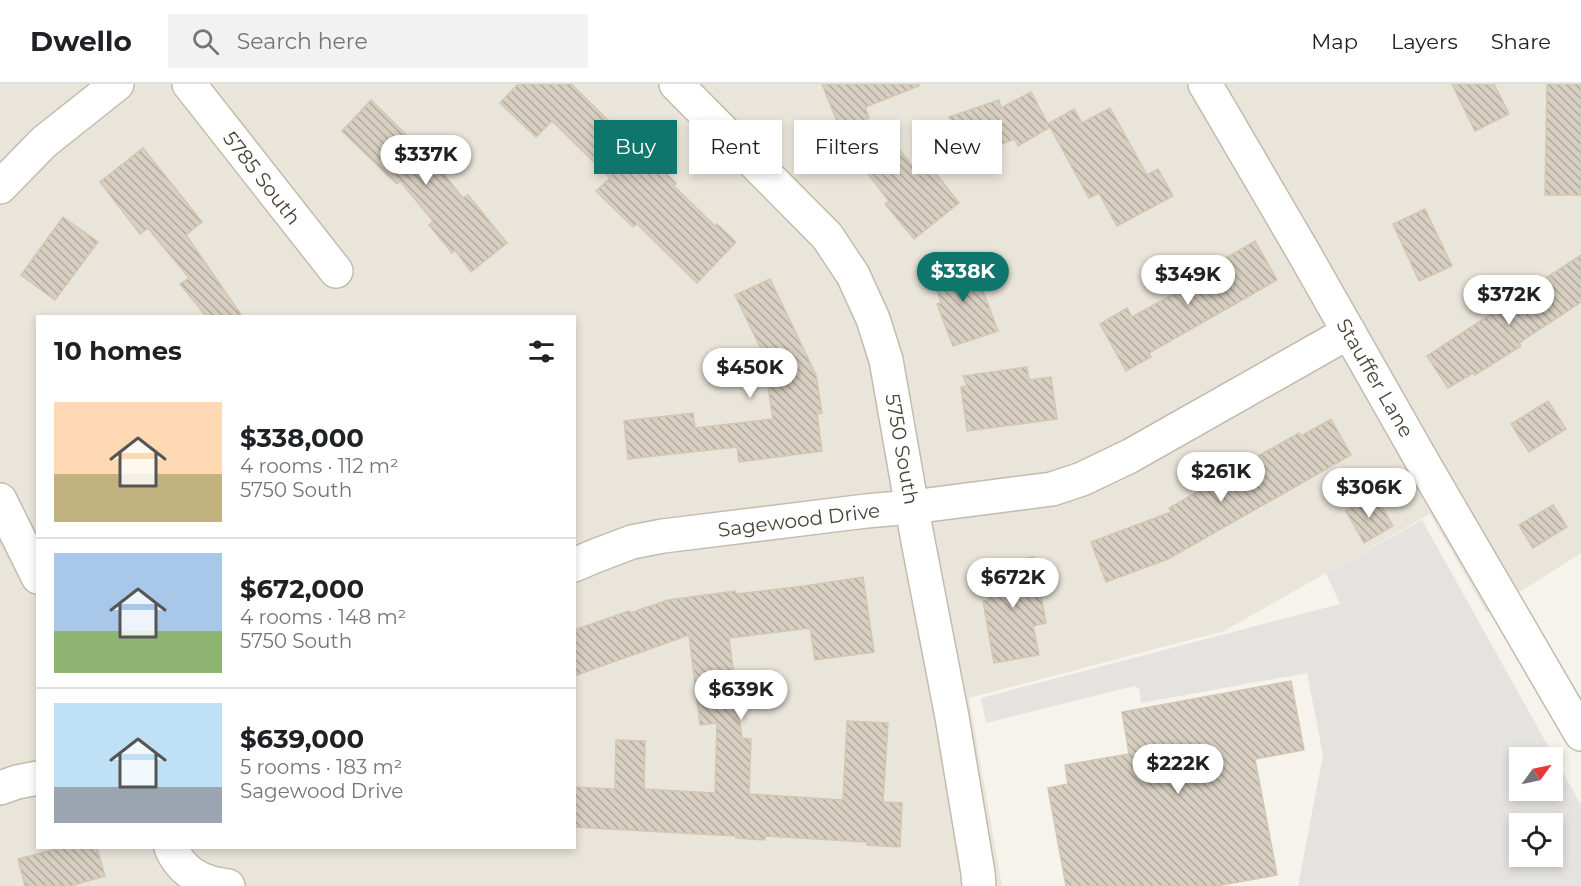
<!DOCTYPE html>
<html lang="en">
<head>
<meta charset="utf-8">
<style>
	:root { --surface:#fff; --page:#f2f2f2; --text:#202124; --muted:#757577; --line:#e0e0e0; --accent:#0f766e }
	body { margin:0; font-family:Montserrat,sans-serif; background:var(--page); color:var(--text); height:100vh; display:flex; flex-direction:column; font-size:22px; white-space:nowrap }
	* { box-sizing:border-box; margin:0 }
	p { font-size:20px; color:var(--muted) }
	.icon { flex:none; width:33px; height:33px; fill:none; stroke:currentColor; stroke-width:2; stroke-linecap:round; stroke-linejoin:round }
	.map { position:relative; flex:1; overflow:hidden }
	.panel { position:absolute; left:36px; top:231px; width:540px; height:534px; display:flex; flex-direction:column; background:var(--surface); border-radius:0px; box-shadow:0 3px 9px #0003 }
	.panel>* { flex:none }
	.top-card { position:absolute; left:594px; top:36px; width:570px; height:54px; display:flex; gap:12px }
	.needle { width:39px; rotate:57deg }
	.fabs { position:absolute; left:1509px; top:663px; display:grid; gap:12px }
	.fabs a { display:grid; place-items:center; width:54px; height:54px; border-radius:0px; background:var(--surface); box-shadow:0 3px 9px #0003; font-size:30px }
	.price { position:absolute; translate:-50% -51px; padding:0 14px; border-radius:21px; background:#fff; color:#222; font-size:20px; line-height:39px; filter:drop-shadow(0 2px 3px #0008) }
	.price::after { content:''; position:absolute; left:50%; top:36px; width:18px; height:14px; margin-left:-9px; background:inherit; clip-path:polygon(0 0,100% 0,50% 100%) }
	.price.on { background:var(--accent); color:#fff }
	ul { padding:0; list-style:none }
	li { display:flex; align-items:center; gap:18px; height:150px; padding:0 18px }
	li+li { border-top:2px solid var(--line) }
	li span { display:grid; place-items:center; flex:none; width:168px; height:120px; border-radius:0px; color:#555 }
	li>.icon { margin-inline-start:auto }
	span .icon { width:72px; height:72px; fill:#fffc; stroke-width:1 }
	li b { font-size:26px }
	h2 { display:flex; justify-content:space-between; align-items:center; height:72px; padding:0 18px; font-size:26px }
	.pill { padding:0 21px; border-radius:0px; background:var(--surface); box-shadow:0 3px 9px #0003; font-size:21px; line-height:54px }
	.pill.on { background:var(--accent); color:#fff }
	header { display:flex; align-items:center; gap:36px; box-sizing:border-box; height:84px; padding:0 30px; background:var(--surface); border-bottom:2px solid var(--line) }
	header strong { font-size:28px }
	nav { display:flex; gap:33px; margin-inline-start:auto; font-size:21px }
	.search { width:420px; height:54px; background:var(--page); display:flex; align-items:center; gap:15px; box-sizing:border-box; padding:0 21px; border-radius:0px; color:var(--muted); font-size:22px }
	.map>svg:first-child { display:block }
</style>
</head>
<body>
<header>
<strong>Dwello</strong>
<div class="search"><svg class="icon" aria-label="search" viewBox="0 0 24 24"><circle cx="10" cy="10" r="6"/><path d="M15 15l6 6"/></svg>Search here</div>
<nav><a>Map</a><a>Layers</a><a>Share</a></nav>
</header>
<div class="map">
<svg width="1581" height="802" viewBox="0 0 1581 802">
	<defs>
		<pattern id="building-back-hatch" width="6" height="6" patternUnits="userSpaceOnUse" patternTransform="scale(1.5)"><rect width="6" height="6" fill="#d8cfc1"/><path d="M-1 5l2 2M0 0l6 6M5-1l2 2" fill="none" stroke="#b1aa9e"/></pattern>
	</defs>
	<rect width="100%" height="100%" fill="#f6f3ec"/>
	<path fill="#eae5da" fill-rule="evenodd" d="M0,0H1581V469L1487,529L1430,430L1224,547L969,614L1002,802H0ZM38,232H574V764H38Z"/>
	<path fill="#e5e3e0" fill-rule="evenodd" d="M1422,436L1581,721V802H1298L1323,671L1307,589L1141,619L1139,605L1135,602L986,639L981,614L1340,520L1326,489ZM1520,674H1552V706H1520ZM1520,740H1552V772H1520Z"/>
	<g fill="url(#building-back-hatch)" stroke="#d3c7b4" stroke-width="1.5">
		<path d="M518,0H571L644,71L646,69L676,99L674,102L715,142L717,140L736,158L697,199L637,140L633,143L596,107L610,94L552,37L536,53L500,19Z"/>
		<path d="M822,0H919V2L865,23L869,34L840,45Z"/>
		<path d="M1452,0H1494L1509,30L1475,47Z"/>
		<path d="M1547,0H1581V111H1545Z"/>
		<path d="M1031,8L1048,40L1074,25L1082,39L1110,24L1147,91L1158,85L1173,112L1117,142L1099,109L1089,114L1050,43L1018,62L1015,55L965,74L949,33L999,16L1001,24Z"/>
		<path d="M371,16L435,79L463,114L468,111L507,159L471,188L455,166L452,169L429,141L433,137L400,97L397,100L342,47Z"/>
		<path d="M143,64L202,138L186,151L242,232H206L180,200L189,194L148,144L140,150L100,98Z"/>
		<path d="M899,65L919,91L930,82L959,119L914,155L885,120L889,117L868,90Z"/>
		<path d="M1425,125L1452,182L1419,197L1393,140Z"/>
		<path d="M63,133L98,158L55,216L21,191Z"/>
		<path d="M1255,157L1277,196L1149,269L1151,273L1126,287L1100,240L1127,224L1132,233L1179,207L1176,203Z"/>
		<path d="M1581,171V218L1519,259L1521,262L1475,291L1473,289L1448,304L1427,272Z"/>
		<path d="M968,173L981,207H983L998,247L953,262L937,220L941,219L930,187Z"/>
		<path d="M770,195L816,291L822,329L817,330L822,367L739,378L737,363L628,375L624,337L693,329L695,344L773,335L768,303L779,302L735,211Z"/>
		<path d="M1027,283L1029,296L1051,293L1057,335L967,347L961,303L967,302L963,292Z"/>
		<path d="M1548,317L1566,345L1529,368L1511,340Z"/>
		<path d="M1331,335L1351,371L1168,475L1106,498L1091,458L1171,428L1169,424L1214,398L1216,401L1260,375L1258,372L1299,349L1301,352Z"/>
		<path d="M1374,410L1393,442L1364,459L1346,427Z"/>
		<path d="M1553,421L1567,443L1533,464L1519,441Z"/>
		<path d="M1034,473L1046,539L1033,542L1039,571L994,579L983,517L988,516L981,483Z"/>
		<path d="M863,493L874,568L815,576L810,544L729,554L742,654L751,655L749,710L843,716L847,637L888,639L883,718L902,719L900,763L867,761V758L765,752V756L736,754V752L574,743V703L615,705L616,656L645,657L644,705L715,709L717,639L700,641L689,551L574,592V546L629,527L630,529L668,516L735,507L736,510L804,502Z"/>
		<path d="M1291,597L1304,666L1255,675L1277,791L1216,802H1066L1048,704L1068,700L1065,681L1129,670L1122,628Z"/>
		<path d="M60,764H97L105,792L70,802H25L18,775Z"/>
	</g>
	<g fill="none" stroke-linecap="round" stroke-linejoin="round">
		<defs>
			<g id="minor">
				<path d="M189,0L336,187"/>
				<path d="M676,0L827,152L853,191L873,235L886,276L917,452L952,633L978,789L979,802"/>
				<path d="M1205,0L1301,164L1422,377L1581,650"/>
				<path d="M0,103L44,58L117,0"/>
				<path d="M0,416L38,493"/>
				<path d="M574,481L595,472L632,458L663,452L866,427L912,423L1052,405L1082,395L1130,372L1349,248"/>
				<path d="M0,704L17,698L38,694"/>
				<path d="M171,764C182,789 202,799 228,802"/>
			</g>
		</defs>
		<use href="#minor" stroke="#c2bbae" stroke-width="36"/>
		<use href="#minor" stroke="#fff" stroke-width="33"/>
	</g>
	<g text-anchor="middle" stroke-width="4.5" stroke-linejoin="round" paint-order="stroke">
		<g font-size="20" fill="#4b4439" stroke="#fff">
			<text transform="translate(262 94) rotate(52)" y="7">5785 South</text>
			<text transform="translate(1375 294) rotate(60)" y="7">Stauffer Lane</text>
			<text transform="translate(902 365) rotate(80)" y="7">5750 South</text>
			<text transform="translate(799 436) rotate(-7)" y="7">Sagewood Drive</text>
		</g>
	</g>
</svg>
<div class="fabs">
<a><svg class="needle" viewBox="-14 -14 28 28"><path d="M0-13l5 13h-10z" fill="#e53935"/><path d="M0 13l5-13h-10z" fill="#757577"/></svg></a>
<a><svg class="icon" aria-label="locate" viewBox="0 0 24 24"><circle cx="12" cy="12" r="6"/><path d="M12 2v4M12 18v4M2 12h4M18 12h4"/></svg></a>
</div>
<b class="price" style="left:426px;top:102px">$337K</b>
<b class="price on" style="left:963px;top:219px">$338K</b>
<b class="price" style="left:1188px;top:222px">$349K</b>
<b class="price" style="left:1509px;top:242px">$372K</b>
<b class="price" style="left:750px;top:315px">$450K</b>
<b class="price" style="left:1221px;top:419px">$261K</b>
<b class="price" style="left:1369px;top:435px">$306K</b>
<b class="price" style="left:1013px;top:525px">$672K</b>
<b class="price" style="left:741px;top:637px">$639K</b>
<b class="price" style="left:1178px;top:711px">$222K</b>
<div class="top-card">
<a class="pill on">Buy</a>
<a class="pill">Rent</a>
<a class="pill">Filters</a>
<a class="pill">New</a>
</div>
<section class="panel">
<h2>10 homes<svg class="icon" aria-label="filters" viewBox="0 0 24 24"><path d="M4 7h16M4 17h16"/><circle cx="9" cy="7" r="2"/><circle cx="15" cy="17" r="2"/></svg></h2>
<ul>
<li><span style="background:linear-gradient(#ffd9b3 60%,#c2b280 0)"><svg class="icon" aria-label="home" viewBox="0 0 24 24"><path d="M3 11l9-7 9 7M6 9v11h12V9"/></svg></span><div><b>$338,000</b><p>4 rooms · 112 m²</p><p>5750 South</p></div></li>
<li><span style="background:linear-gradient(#a9c7e8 65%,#8fb573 0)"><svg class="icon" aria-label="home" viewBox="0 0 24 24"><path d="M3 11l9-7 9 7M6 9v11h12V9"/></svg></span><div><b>$672,000</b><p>4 rooms · 148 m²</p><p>5750 South</p></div></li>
<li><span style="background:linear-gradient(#bfe0f5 70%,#9aa5b1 0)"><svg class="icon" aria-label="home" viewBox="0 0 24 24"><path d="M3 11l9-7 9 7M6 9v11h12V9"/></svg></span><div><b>$639,000</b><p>5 rooms · 183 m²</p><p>Sagewood Drive</p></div></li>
</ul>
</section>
</div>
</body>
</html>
